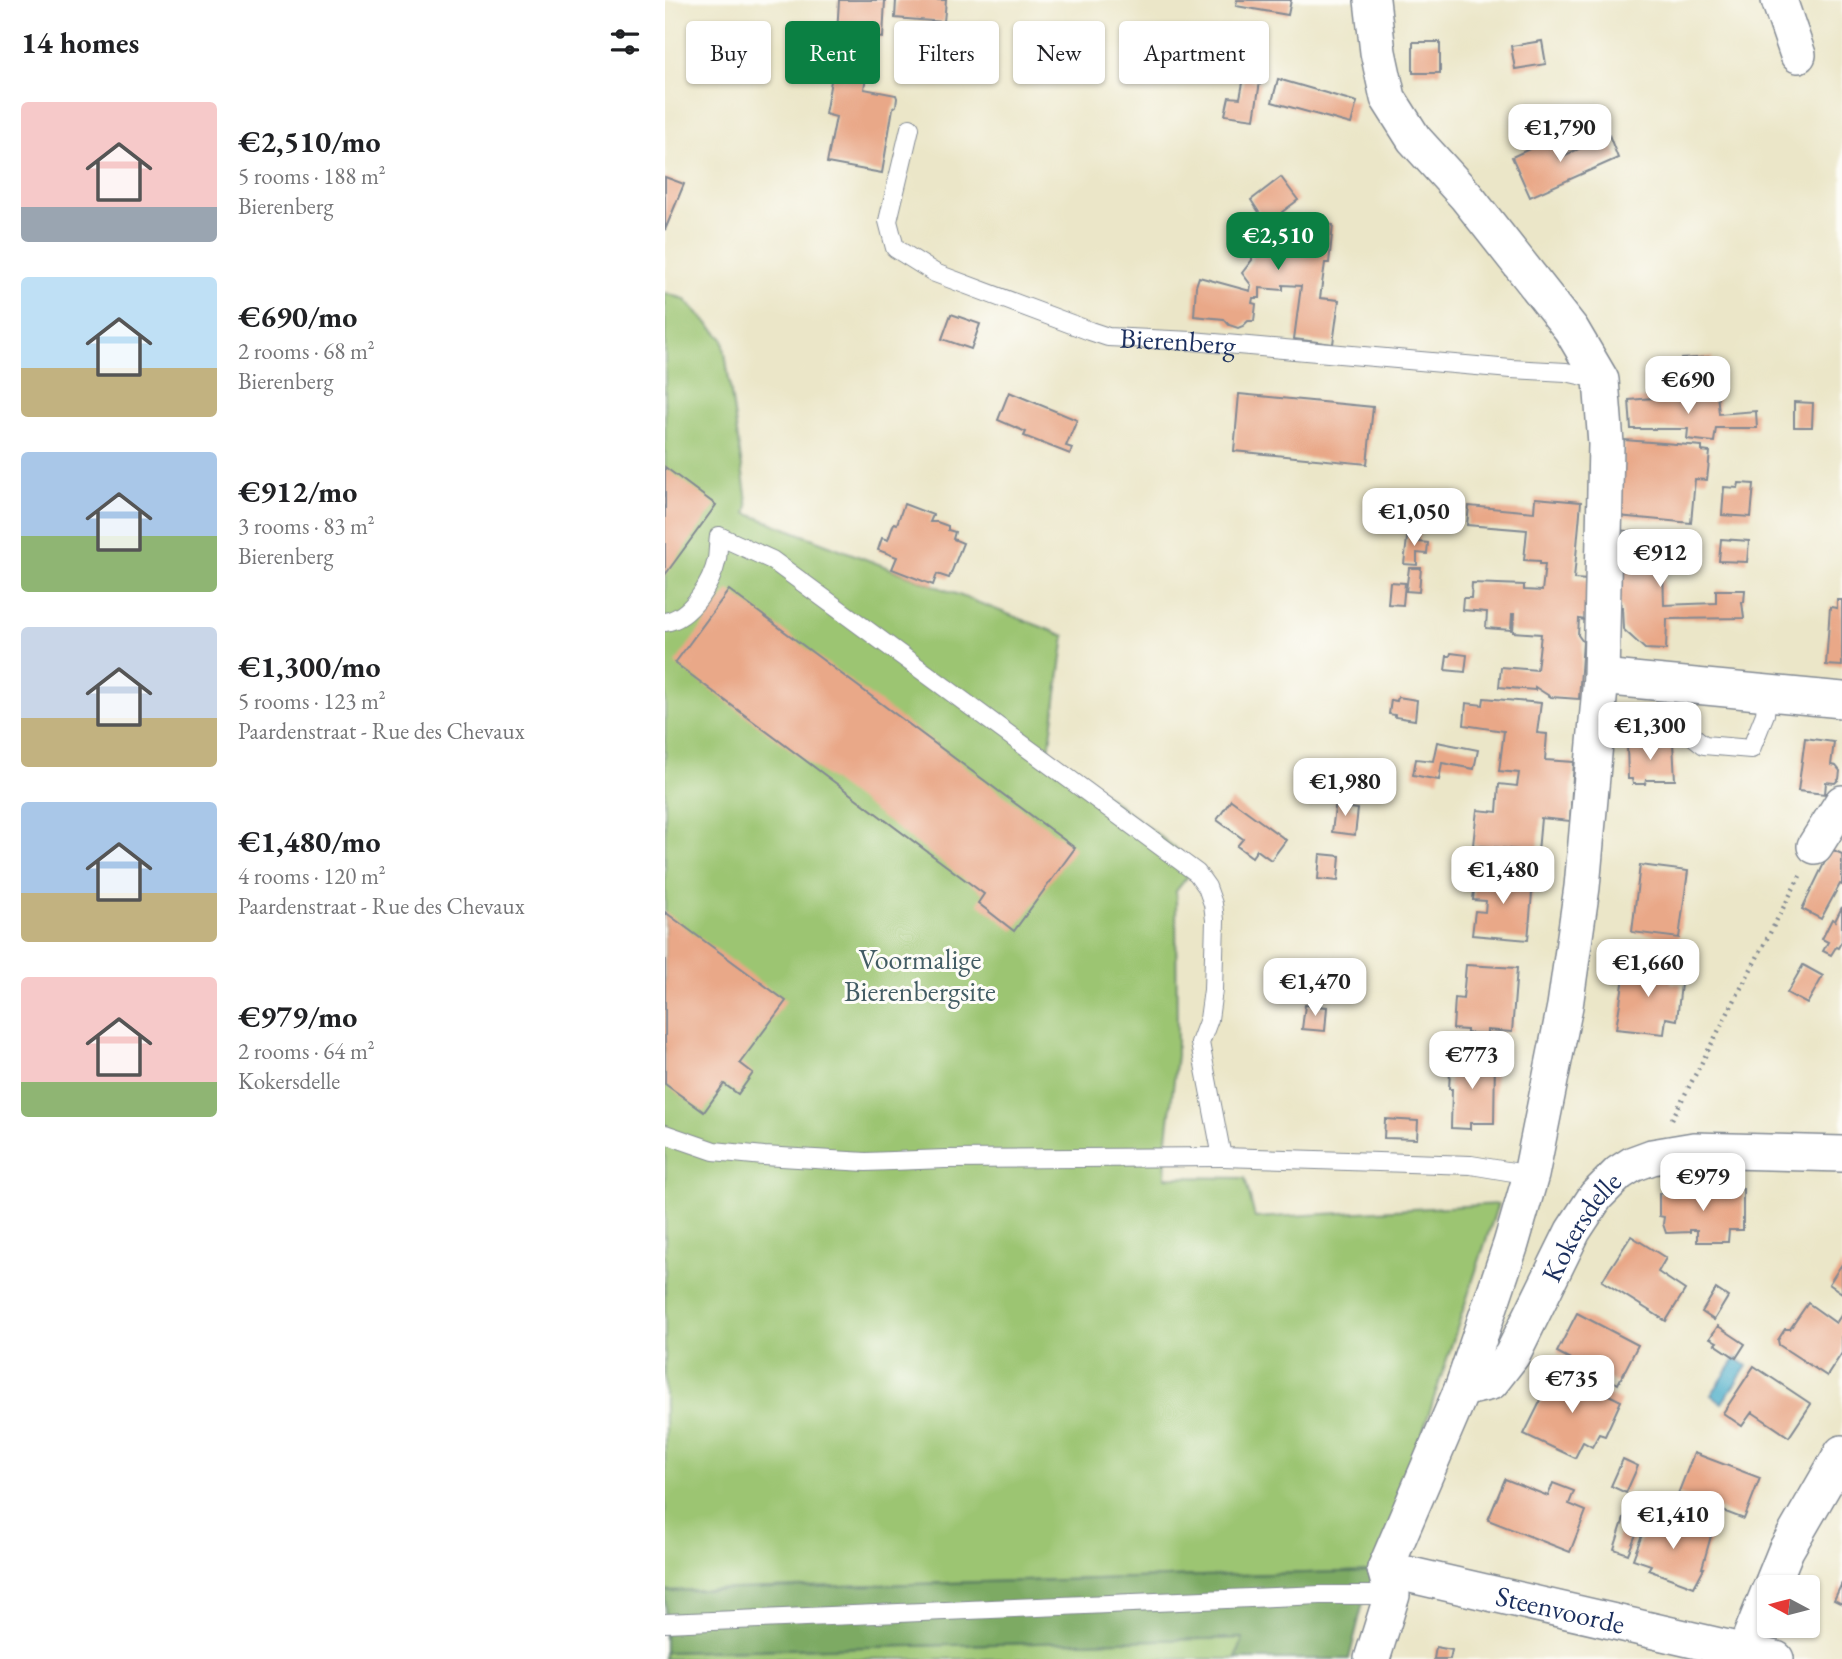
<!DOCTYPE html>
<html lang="en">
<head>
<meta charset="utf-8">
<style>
	:root { --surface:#fff; --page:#f2f2f2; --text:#202124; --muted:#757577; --accent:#0b8043 }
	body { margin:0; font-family:"EB Garamond",serif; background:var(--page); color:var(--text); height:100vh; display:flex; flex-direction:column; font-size:26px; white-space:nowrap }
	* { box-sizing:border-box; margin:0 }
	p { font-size:23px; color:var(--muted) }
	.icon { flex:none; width:38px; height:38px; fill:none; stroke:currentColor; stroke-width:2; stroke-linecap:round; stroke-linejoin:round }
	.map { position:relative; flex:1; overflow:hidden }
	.sheet { display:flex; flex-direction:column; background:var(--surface); width:665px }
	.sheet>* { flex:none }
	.guide { position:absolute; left:21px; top:21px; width:665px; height:63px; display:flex; gap:14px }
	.needle { width:46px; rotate:277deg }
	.buttons { position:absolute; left:1092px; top:1575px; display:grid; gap:14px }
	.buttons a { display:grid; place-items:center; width:63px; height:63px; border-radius:7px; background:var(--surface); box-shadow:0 2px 5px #0004; font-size:35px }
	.price { position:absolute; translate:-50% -60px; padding:0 16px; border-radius:14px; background:#fff; color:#222; font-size:23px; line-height:46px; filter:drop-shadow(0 2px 4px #0008) }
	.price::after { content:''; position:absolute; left:50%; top:42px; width:21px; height:16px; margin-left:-10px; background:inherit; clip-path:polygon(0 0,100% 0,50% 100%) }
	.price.selected { background:var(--accent); color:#fff }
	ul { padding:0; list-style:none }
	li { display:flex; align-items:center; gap:21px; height:175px; padding:0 21px }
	li span { display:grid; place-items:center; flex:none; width:196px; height:140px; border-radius:7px; color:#555 }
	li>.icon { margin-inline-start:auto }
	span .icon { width:84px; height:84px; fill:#fffc; stroke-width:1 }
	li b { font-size:30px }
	h2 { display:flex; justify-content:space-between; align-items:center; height:84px; padding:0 21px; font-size:30px }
	.pill { padding:0 24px; border-radius:7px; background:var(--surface); box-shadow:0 2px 5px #0004; font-size:24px; line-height:63px }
	.pill.selected { background:var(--accent); color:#fff }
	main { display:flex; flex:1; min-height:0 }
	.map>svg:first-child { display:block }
</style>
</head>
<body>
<main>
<section class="sheet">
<h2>14 homes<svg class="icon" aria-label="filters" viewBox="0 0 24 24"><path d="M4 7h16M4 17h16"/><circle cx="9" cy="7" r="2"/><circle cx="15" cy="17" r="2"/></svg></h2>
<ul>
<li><span style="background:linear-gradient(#f6c9c9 75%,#9aa5b1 0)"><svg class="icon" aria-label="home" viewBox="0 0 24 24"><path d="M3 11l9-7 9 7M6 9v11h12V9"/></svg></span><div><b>€2,510/mo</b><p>5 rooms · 188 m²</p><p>Bierenberg</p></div></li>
<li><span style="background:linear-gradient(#bfe0f5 65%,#c2b280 0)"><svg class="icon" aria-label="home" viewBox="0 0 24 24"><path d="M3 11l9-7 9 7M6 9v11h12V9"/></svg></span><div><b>€690/mo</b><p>2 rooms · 68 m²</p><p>Bierenberg</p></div></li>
<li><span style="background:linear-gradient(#a9c7e8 60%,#8fb573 0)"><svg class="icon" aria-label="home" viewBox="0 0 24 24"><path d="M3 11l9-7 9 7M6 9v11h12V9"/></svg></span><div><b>€912/mo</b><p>3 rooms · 83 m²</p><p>Bierenberg</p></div></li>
<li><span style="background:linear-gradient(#c9d6e8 65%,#c2b280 0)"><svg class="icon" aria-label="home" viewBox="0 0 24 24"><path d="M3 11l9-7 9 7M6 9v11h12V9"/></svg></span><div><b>€1,300/mo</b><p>5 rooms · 123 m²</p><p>Paardenstraat - Rue des Chevaux</p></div></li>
<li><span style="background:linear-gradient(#a9c7e8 65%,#c2b280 0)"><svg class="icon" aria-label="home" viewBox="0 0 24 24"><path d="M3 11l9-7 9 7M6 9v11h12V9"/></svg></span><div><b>€1,480/mo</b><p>4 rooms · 120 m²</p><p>Paardenstraat - Rue des Chevaux</p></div></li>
<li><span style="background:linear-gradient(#f6c9c9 75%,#8fb573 0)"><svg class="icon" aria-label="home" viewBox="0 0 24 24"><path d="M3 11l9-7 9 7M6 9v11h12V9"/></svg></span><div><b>€979/mo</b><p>2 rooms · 64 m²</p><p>Kokersdelle</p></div></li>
</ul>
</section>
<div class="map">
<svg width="1177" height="1659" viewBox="0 0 1177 1659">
	<rect width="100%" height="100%" fill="#fdfcf7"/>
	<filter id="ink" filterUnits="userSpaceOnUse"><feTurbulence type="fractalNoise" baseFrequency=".0143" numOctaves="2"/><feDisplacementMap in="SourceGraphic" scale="14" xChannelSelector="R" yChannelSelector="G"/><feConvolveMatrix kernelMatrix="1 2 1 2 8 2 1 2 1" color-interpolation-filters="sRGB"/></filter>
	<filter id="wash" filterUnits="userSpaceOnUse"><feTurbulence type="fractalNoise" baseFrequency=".00686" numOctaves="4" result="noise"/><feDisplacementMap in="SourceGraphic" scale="28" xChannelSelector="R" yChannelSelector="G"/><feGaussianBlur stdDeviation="1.57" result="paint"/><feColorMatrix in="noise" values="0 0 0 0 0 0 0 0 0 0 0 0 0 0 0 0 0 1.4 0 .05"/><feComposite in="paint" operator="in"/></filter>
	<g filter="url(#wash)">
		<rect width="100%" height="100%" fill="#ebe6c8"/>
		<g fill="#9cc572" stroke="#5c7a68" stroke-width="2">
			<path d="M0,293L19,299L58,339L83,508L81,513L400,636L384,751L532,865L511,891L512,1055L502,1138L500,1177L580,1178L590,1218L833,1204L712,1571L0,1591Z"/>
			<path d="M578,1638L571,1659H0V1652Z"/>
		</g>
		<path fill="#7daa64" stroke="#4c6c61" stroke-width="2" d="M712,1571L699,1599L684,1659H571L578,1638L0,1652V1591Z"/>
		<path fill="#49acc8" stroke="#326e93" stroke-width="2" d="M1071,1358L1082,1366L1057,1403L1046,1395Z"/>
		<g id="blocks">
			<g fill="#e9a888">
				<path d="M174,0H220L218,38L172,33Z"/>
				<path d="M231,0H281L279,22L230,18Z"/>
				<path d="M572,0H626L623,15L571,6Z"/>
				<path d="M877,41L881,64L850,69L846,46Z"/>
				<rect x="748" y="42" width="27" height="31"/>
				<path d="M168,70L201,76L199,89L231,95L232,98L231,106L228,108L217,173L162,163L171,117L160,114Z"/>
				<path d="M579,78L595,82L589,119L560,115L564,97L575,98Z"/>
				<path d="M613,79L692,102L686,124L607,102Z"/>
				<path d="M944,135L953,158L865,197L847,157L886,139L894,158Z"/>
				<path d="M0,177L19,184L0,230Z"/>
				<path d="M616,177L633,200L617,212L626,227L624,240L642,242L644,240L646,220L668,225L664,263H660L655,298L674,300L668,344L629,339L636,286L618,285V290L595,288V298H588L587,303L591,304L589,321H583L578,326L573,328L564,325L559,319L529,316L531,286L534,277L585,291L586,285L577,273L587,260V228L599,220L586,200Z"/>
				<path d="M286,314L315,324L306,349L277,339Z"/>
				<path d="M1047,357L1049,388L1018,390L1016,359Z"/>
				<path d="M344,392L412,420L401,446L407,448L405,454L359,436L361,432L333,420Z"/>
				<path d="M1052,393L1054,414L1091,411L1092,428H1051L1049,442L1022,439L1023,429H966L964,400Z"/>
				<path d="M574,394L708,407L702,464L569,451Z"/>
				<path d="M1129,402L1148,403L1147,427H1129Z"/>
				<path d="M959,440L1037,446V451L1045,452L1042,480L1030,479L1026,523L953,516Z"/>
				<path d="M0,467L51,505L0,575Z"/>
				<path d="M1074,483L1089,484L1086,517L1057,515L1059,487L1073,488Z"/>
				<path d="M870,498L916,502L909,579L923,580L920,620L914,619L913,635L918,642L914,699L886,697L870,687V690L834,687L836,667L872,670L876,634L848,632L849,614H847L846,630L821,628L822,612L797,610L798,598H806L807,583L859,585V590L877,591L880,564H875V561L859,560L862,530L802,525L804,506L869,512Z"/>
				<path d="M239,504L268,515L265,522H272L283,526V530L290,532L288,539L298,543L284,578L272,574L268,585L227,569L232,557L213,550L217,538L223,540L229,523L232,524Z"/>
				<path d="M743,530L755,531L754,542L763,543L762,554L752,553V565L739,564Z"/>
				<path d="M951,530L1020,536L1017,565L998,566L999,605L1051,603V590H1080L1079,602H1077L1079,618L1002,619L1001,650L980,649L958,629L957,607H955Z"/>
				<path d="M1056,539L1084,541L1082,562L1054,561Z"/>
				<path d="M744,568H756L754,592L741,591Z"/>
				<path d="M725,582L740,583L738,605L723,604Z"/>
				<path d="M64,590L410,848L349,931L313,903L319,894L10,663Z"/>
				<path d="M1172,600H1177V666L1161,665L1165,607L1172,608Z"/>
				<path d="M786,653L802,655L800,672L780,670L782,656H785Z"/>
				<path d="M733,697L752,700L750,720L730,717V715L724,714L726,700L732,701Z"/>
				<path d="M819,698L876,703L872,733L882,734L880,760L909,762L905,821L876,818L873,852L808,845L812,810L832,812L834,784L852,786L854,773L834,771L839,731L799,725L801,703L818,705Z"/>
				<path d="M1140,738L1169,742L1166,765L1171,766L1175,771L1174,779L1170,783L1161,782L1160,794L1133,791Z"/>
				<path d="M772,742L813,750L809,769L777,763L774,780L748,775L751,759L768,761Z"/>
				<path d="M962,742L1008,743L1010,780H981L980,784H968L967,779H963Z"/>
				<path d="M566,800L621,840L606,860L592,850L587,857L572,846L578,839L552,820Z"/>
				<path d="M671,800L686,801L685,808L693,809L690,835L667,832Z"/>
				<path d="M1166,849L1177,854V885L1175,884L1156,919L1137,909Z"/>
				<path d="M655,854L675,856L673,881L653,879Z"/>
				<path d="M975,865L1023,871L1014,938L967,932Z"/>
				<path d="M811,871L842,874L841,878L868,881L863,940L807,935L810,911L820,912L821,901L808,900Z"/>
				<path d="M1177,907V941L1173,948L1171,947L1166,955L1158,951L1163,942L1157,939L1167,919L1170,921Z"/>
				<path d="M0,912L121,1001L75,1063L88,1073L73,1094L59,1084L39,1112L0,1084Z"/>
				<path d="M961,964L1008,969L1006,983L1016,984L1012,1020L1001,1018L999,1034L951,1029Z"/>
				<path d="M801,965L852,968L847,1032L822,1030V1034L802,1033V1030L788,1029L790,998L798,999Z"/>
				<path d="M1138,965L1158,976L1142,1004L1122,993Z"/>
				<path d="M640,1005L662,1007L660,1031L637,1029Z"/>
				<path d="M786,1055H807L806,1058H830L829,1123H805V1129L786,1128L787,1089H784Z"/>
				<path d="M720,1119L753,1121L752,1139L719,1138Z"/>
				<path d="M1025,1189H1078V1230H1064L1063,1242H1032V1230H1025V1232L1001,1233L998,1224L999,1217L994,1216V1193L1025,1194Z"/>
				<path d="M966,1236L1001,1258L993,1272L1020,1290L1001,1321L937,1281Z"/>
				<path d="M1177,1264V1293L1164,1284Z"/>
				<path d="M1051,1289L1063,1297L1049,1320L1037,1312Z"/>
				<path d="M1143,1303L1171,1323L1177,1314V1353L1162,1376L1114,1345L1113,1340L1120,1329H1125Z"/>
				<path d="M912,1313L973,1345L953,1384L892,1352Z"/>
				<path d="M1053,1326L1080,1344L1071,1358L1050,1344L1052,1342L1045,1338Z"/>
				<path d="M1089,1366L1146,1404L1124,1437L1087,1412L1077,1426L1058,1413Z"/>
				<path d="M895,1371L956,1401L940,1436L934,1434L927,1447L918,1442L910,1458L859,1434L885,1382L888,1383Z"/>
				<path d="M1029,1453L1095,1478L1079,1519L1013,1494Z"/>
				<path d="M958,1459L973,1466L961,1493L946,1486Z"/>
				<path d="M840,1479L883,1496L888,1483L909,1491L904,1504L921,1511L905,1552L823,1520Z"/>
				<path d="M962,1509L980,1515L974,1532H972L963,1554L949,1549Z"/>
				<path d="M984,1516L997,1521L992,1531L1001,1534L1006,1522L1046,1536L1037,1568H1039L1029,1587L983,1570L986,1565L968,1559Z"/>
				<path d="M1177,1583V1604L1169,1600Z"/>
				<path d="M771,1647L787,1650L785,1659H769Z"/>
			</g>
		</g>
	</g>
	<g filter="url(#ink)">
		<use href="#blocks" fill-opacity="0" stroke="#838a93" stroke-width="2"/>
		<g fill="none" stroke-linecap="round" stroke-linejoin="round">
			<defs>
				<g id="service">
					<path id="s1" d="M245,128L223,221L230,248L270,273L425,331L443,337L527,341L846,369L901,372L936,380"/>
					<path d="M0,622C26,618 47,583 52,559C53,552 53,543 54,536L107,560L532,873L542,887L548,904L550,920L548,990L544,1019L535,1043L557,1157L806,1165L866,1175"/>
					<path d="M931,727L1019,729L1039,745L1086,749L1100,714L1102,693"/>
					<path d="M0,1134L49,1151L99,1156L201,1162L280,1159L557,1157"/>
					<path d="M0,1623L656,1595H727"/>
				</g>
				<g id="minor">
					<path d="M707,0L713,52L723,98L749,139L801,196L906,329L936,380L941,444L936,677L917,887L900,1006L866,1175L846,1244L797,1389L720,1569L727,1595L707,1659"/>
					<path d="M1114,0L1133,55"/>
					<path d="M936,677L1177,700"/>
					<path d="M1150,846L1177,803"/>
					<path id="s2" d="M797,1389L826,1382L847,1355L908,1231L931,1196L954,1173L968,1164L987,1157L1029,1150L1177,1154"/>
					<path id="s3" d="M720,1569L1111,1659"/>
					<path d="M1106,1587L1121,1550L1177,1453"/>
					<path d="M1079,1653L1104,1591"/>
				</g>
			</defs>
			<use href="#service" stroke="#838a93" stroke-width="20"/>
			<use href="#minor" stroke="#838a93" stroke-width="38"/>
			<path stroke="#838a93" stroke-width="4.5" stroke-dasharray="2 5" stroke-linecap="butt" d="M1007,1119L1135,876"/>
			<use href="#service" stroke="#fff" stroke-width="18"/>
			<use href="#minor" stroke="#fff" stroke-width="35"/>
		</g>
	</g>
	<g text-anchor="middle" stroke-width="6" stroke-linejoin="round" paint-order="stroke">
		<g font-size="28" fill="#1b2f5e" stroke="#fdfcf7">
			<text dy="10" stroke="none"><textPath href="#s1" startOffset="425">Bierenberg</textPath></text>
			<text dy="10" stroke="none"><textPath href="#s2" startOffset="210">Kokersdelle</textPath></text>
			<text dy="10" stroke="none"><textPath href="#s3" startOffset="180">Steenvoorde</textPath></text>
		</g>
		<g font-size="28" fill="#425c64" stroke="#fdfcf7">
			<text x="255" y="969">Voormalige<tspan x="255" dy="32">Bierenbergsite</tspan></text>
		</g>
	</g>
</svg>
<div class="buttons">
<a><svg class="needle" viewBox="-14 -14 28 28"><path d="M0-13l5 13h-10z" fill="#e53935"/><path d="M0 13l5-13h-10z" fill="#757577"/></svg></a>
</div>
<b class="price" style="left:895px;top:164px">€1,790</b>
<b class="price selected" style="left:613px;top:272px">€2,510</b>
<b class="price" style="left:1023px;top:416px">€690</b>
<b class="price" style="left:749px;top:548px">€1,050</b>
<b class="price" style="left:995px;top:589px">€912</b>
<b class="price" style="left:985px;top:762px">€1,300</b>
<b class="price" style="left:680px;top:818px">€1,980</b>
<b class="price" style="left:838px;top:906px">€1,480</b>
<b class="price" style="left:983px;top:999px">€1,660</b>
<b class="price" style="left:650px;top:1018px">€1,470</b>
<b class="price" style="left:807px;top:1091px">€773</b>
<b class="price" style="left:1038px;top:1213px">€979</b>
<b class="price" style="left:907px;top:1415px">€735</b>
<b class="price" style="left:1008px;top:1551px">€1,410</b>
<div class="guide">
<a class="pill">Buy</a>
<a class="pill selected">Rent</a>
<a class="pill">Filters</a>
<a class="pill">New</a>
<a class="pill">Apartment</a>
</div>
</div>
</main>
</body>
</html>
